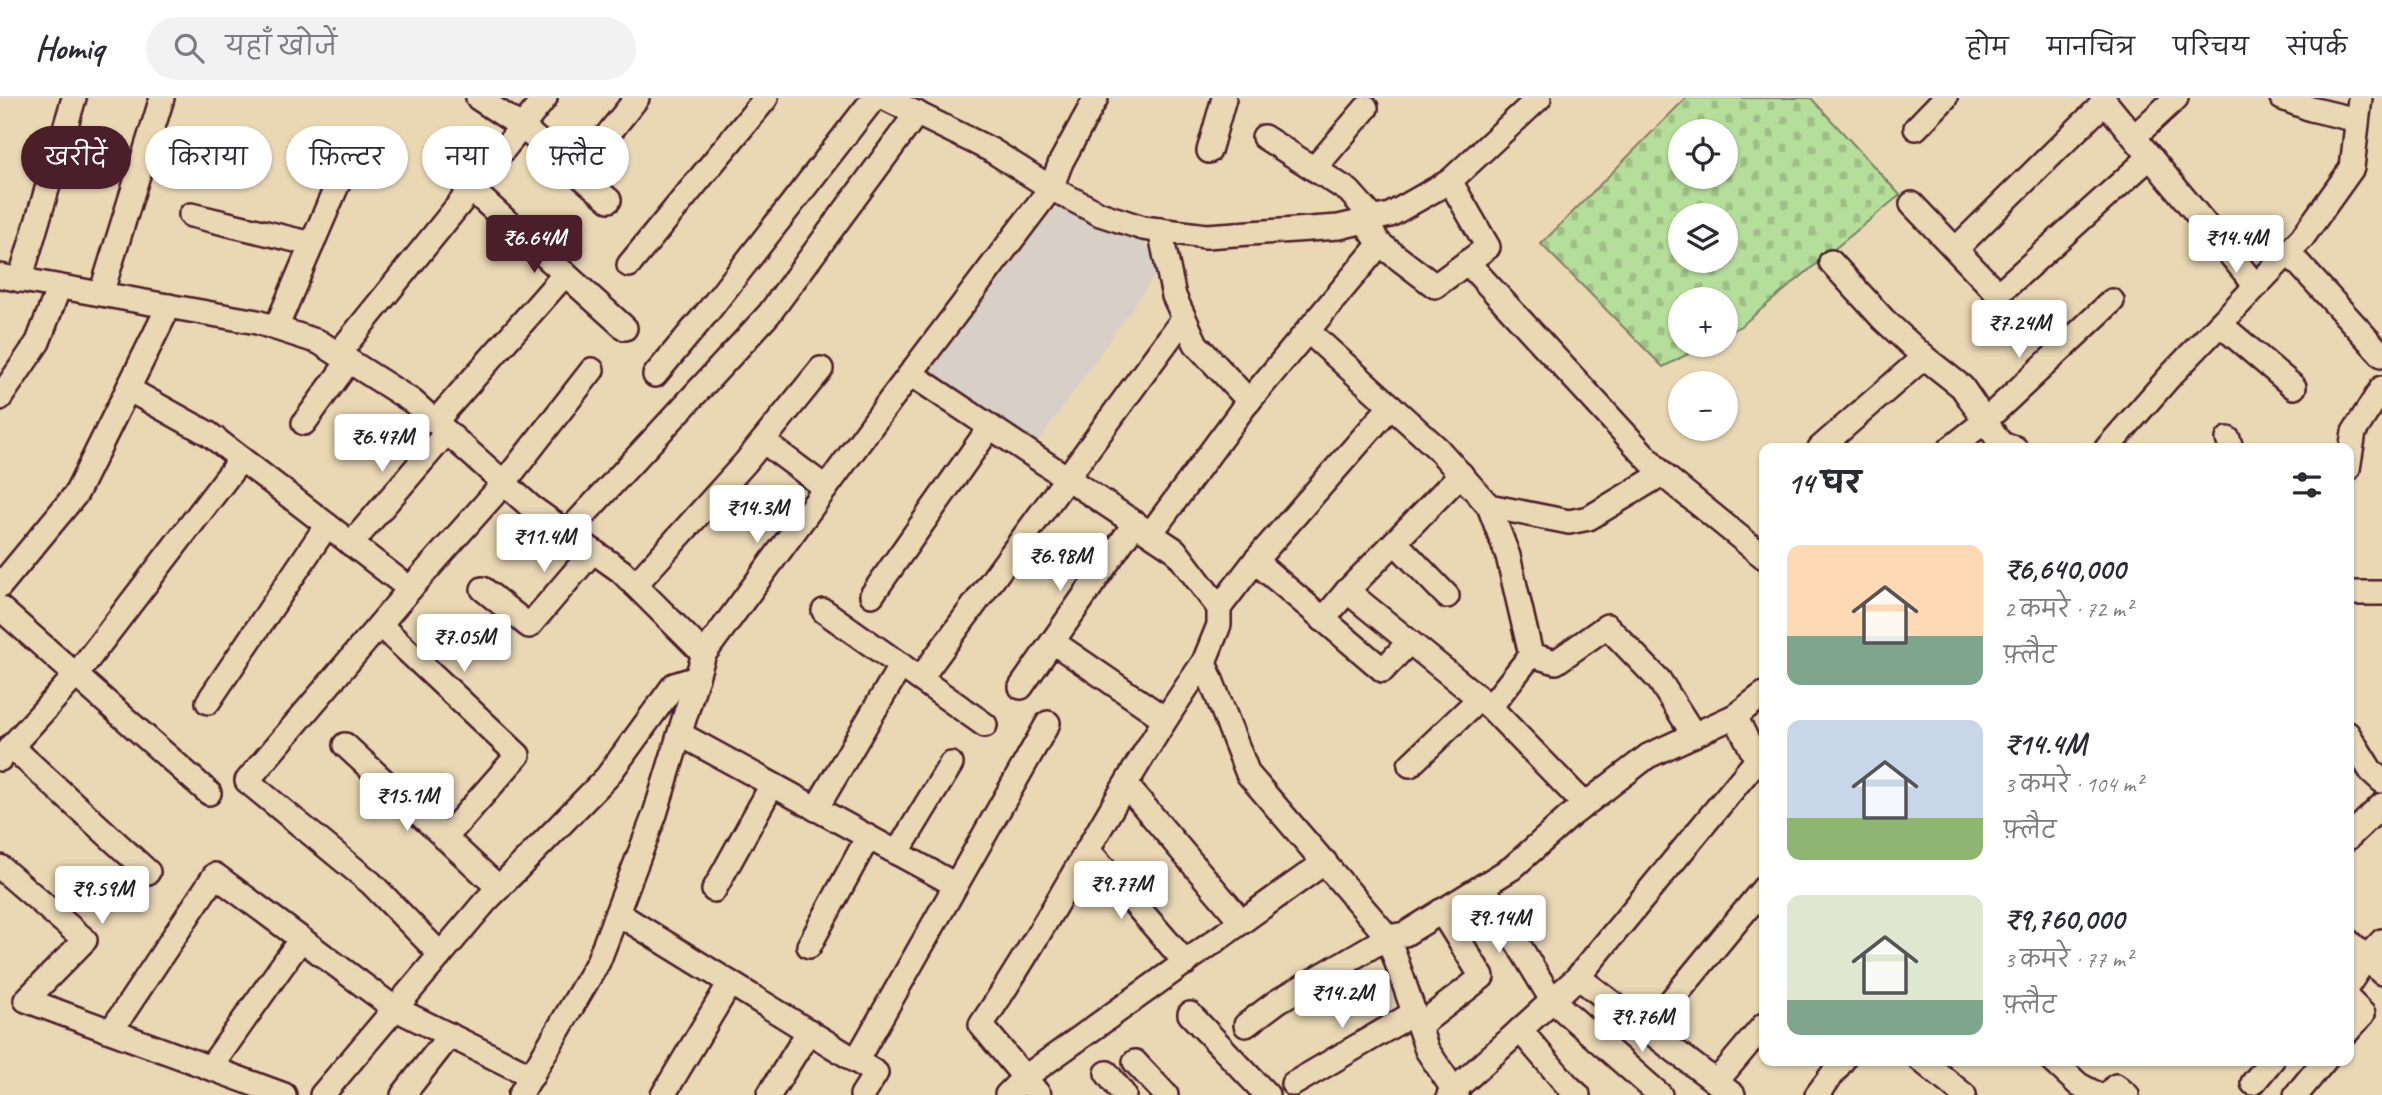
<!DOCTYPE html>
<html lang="hi">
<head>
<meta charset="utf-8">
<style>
	:root { --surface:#fff; --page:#f2f2f3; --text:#2b2b33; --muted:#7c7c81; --line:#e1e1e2; --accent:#4a1f2b }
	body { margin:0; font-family:Caveat,"Playpen Sans Deva",sans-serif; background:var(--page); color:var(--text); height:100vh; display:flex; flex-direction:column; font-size:26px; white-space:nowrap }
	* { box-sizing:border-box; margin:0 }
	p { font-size:23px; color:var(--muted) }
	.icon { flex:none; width:38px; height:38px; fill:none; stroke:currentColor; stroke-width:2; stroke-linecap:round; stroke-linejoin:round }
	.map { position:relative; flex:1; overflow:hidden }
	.side { position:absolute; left:1759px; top:345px; width:595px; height:623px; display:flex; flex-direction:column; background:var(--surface); border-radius:14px; box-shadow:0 2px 5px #0004 }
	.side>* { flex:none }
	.top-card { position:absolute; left:21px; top:28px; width:665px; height:63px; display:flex; gap:14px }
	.controls { position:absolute; left:1668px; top:21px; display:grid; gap:14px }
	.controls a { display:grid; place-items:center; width:70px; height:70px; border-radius:50%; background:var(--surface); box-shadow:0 2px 5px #0004; font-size:35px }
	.price { position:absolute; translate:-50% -60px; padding:0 16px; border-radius:7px; background:#fff; color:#222; font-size:23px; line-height:46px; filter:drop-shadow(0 2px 4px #0008) }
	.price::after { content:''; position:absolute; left:50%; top:42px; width:21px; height:16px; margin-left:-10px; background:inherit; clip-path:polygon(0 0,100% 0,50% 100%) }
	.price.active { background:var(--accent); color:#fff }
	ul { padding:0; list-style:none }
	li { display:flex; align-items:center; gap:21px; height:175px; padding:0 28px }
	li span { display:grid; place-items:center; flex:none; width:196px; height:140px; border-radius:14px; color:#555 }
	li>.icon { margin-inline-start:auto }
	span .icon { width:84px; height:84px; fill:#fffc; stroke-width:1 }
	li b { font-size:30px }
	h2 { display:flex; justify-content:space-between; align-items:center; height:84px; padding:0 28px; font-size:30px }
	.pill { padding:0 24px; border-radius:32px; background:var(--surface); box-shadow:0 2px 5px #0004; font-size:24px; line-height:63px }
	.pill.active { background:var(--accent); color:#fff }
	header { display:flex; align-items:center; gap:42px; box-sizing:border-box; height:98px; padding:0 35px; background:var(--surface); border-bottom:2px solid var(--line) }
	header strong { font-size:33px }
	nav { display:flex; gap:38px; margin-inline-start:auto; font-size:24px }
	.search { width:490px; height:63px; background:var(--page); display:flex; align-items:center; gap:18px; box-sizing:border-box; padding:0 24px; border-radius:38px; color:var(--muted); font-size:26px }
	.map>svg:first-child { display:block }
</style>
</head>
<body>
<header>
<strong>Homiq</strong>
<div class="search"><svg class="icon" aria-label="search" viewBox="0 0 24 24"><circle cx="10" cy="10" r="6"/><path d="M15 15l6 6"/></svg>यहाँ खोजें</div>
<nav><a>होम</a><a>मानचित्र</a><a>परिचय</a><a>संपर्क</a></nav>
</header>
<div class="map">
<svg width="2382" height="997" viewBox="0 0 2382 997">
	<defs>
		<pattern id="cemetery-stones" width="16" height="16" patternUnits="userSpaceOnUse" patternTransform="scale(1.75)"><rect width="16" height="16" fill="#b6de9b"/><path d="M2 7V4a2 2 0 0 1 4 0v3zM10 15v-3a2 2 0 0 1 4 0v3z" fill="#9ebe86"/></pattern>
	</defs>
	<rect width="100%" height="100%" fill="#ead8b5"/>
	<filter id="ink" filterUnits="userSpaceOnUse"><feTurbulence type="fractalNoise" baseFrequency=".0143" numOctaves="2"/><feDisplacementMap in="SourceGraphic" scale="14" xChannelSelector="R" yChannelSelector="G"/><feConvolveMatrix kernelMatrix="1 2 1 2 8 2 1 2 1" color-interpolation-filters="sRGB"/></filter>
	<g filter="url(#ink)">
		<path fill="#d8cfc6" d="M1063,109L1140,139L1161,169L1034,350L924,275L1047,113Z"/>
		<path fill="url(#cemetery-stones)" stroke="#807e63" stroke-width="2" fill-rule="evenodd" d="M1686,0H1811L1900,97L1741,228L1726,236V201H1680V247H1705L1663,269L1541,146ZM1680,33H1726V79H1680ZM1680,117H1726V163H1680Z"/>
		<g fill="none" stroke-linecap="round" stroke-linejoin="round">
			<defs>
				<g id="minor">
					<path d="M478,0L522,29L609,102"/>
					<path d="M1096,0L1061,64L1051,90L1100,116L1143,130L1206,138L1339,129L1390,117L1450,83L1539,0"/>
					<path d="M2102,0L2256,188"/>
					<path d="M2282,0L2311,11L2357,22"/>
					<path d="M1916,30L1945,0"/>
					<path d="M1264,39L1349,93L1374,121"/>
					<path d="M2134,39L2176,0"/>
					<path d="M601,45L637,0"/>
					<path d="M1209,53L1224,0"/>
					<path d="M1314,71L1366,10"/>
					<path d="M471,91L625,230"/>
					<path d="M1912,106L1998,196L2150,59"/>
					<path d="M191,117L312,146"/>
					<path d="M1160,132L1174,198L1196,246L1249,303"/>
					<path d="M1371,133L1380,146L1435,188L1488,149L1450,83"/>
					<path d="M1956,151L2105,4"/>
					<path d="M2288,154L2382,257"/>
					<path d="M1467,164L1662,376L1764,459"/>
					<path d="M1831,164L1883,221L1924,259L1962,289L2001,346L2015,350"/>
					<path d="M629,167L766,0"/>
					<path d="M0,178L257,224L319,244L412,303L531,409L621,473L704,556"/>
					<path d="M20,182L74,0"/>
					<path d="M101,196L162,0"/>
					<path d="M2220,226L2294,289"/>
					<path d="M276,230L353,50"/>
					<path d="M1308,233L1437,350L1489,408L1508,458L1531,557L1490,609L1585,707"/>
					<path d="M338,256L545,0"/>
					<path d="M911,276L1175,452L1219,510V527L1204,564L1248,676L1388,839L1427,952L1457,997"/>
					<path d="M655,277L710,211L874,0"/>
					<path d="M128,291L209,336L410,491"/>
					<path d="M0,300L38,244L59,189"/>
					<path d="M435,324L565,176"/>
					<path d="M304,325L349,263"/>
					<path d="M2228,341L2231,350"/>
					<path d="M763,343L826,390"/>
					<path d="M1820,350L1924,259"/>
					<path d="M1951,350L1985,323L2112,203"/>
					<path d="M2107,350L2172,276L2302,140L2352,70L2360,0"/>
					<path d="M2348,371L2354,334L2382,290"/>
					<path d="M1489,408L1569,424L1589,420L1662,376"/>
					<path d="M567,435L769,216L917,15"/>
					<path d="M1151,435L1244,309L1380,146"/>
					<path d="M1395,444L1447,498"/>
					<path d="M351,446L447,334"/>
					<path d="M1255,463L1383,572L1409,544"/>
					<path d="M635,487L745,365L821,271"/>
					<path d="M0,488L76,396L169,208"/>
					<path d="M483,491L529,528L593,453"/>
					<path d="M1347,493L1490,609"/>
					<path d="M2348,495H2382"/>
					<path d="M872,497L990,329"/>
					<path d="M0,510L209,695"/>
					<path d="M1219,510L1255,463L1391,308"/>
					<path d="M824,513L985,627"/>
					<path d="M1323,522L1347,493L1461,376"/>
					<path d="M380,527L518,657L445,740"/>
					<path d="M1053,544L1165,621"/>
					<path d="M1531,557L1556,564L1607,528L1659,582L1694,637"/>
					<path d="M920,581L1184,220"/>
					<path d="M1021,589L1135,425"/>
					<path d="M208,604L327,427"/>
					<path d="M680,636L954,786"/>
					<path d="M2348,636L2371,673L2382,683"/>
					<path d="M345,647L499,790"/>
					<path d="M11,648L148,774"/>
					<path d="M0,661L76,577L241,361"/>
					<path d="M1410,667L1479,601"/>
					<path d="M1126,687L1242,824"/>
					<path d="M816,711L901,567"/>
					<path d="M2348,740L2382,707"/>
					<path d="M1088,752L1186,865"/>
					<path d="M897,755L951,666"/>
					<path d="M0,769L85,842L26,902L284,997"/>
					<path d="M1483,788L1552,902L1660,997"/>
					<path d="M714,792L772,687"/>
					<path d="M617,815L876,975L862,997"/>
					<path d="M2348,843L2382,875"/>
					<path d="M809,848L868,739"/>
					<path d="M440,856L371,785L247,683L410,491L504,385L592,272"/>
					<path d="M1578,879L1733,997"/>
					<path d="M2348,887L2366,860L2382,843"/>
					<path d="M2348,901L2363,916L2348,933"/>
					<path d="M1190,916L1267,997"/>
					<path d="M1246,927L1278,903L1388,839L1405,836L1512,770L1569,719L1648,658L1735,618L1764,596"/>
					<path d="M1419,928L1482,879L1441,813"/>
					<path d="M1520,932L1568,988L1578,997"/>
					<path d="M1647,932L1764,790"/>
					<path d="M111,933L215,777L394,910L532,978"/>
					<path d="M1921,962L1964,997"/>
					<path d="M2052,962L2079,987L2098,997"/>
					<path d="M856,963L1048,625"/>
					<path d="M1135,964L1166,997"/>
					<path d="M210,970L301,841"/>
					<path d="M1107,975L1124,997"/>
					<path d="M1716,984L1764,927"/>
					<path d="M2253,985L2272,962"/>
					<path d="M1293,986L1414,915"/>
					<path d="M322,997L485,804L607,679L674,587L697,580"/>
					<path d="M403,997L450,937"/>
					<path d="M520,997L598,864L655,716L704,556L889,304L1051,90L991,52L885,0"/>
					<path d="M663,997L730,885"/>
					<path d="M769,997L809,933"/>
					<path d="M1007,997L1024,980L1325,764"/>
					<path d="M1039,997L981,927C1060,810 1122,680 1204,564"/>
					<path d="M1449,997L1578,879L1757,662L1735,618"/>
					<path d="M1817,997L1843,962"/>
					<path d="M2108,997L2116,988L2127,997"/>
					<path d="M2296,997L2325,962"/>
				</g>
			</defs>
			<use href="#minor" stroke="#4a1f2b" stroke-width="28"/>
			<use href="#minor" stroke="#ead8b5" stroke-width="23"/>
		</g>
	</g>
</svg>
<div class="controls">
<a><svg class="icon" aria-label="locate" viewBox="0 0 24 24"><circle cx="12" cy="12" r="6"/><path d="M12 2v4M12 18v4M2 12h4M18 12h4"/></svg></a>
<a><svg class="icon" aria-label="layers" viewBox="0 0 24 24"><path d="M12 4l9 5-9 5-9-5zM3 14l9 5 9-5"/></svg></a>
<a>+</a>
<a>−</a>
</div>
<b class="price active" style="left:534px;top:177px">₹6.64M</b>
<b class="price" style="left:2236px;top:177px">₹14.4M</b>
<b class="price" style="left:2019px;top:262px">₹7.24M</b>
<b class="price" style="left:382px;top:376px">₹6.47M</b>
<b class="price" style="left:757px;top:447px">₹14.3M</b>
<b class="price" style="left:544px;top:476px">₹11.4M</b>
<b class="price" style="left:1060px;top:495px">₹6.98M</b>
<b class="price" style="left:464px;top:576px">₹7.05M</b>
<b class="price" style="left:407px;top:735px">₹15.1M</b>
<b class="price" style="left:1121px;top:823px">₹9.77M</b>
<b class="price" style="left:102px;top:828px">₹9.59M</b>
<b class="price" style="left:1499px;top:857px">₹9.14M</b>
<b class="price" style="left:1342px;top:932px">₹14.2M</b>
<b class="price" style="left:1642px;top:956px">₹9.76M</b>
<div class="top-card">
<a class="pill active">खरीदें</a>
<a class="pill">किराया</a>
<a class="pill">फ़िल्टर</a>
<a class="pill">नया</a>
<a class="pill">फ़्लैट</a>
</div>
<section class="side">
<h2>14 घर<svg class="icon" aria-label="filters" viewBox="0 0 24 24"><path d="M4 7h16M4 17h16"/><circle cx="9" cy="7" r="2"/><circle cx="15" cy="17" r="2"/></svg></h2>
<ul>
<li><span style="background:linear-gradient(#ffd9b3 65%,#7fa58c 0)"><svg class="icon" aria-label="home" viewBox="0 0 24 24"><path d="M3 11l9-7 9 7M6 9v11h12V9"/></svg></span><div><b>₹6,640,000</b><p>2 कमरे · 72 m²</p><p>फ़्लैट</p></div></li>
<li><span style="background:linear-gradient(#c9d6e8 70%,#8fb573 0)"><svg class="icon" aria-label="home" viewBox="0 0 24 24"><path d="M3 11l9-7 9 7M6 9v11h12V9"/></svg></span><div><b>₹14.4M</b><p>3 कमरे · 104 m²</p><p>फ़्लैट</p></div></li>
<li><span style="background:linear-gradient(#dfe7d0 75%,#7fa58c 0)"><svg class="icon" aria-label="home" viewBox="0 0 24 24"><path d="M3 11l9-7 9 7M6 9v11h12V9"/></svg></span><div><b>₹9,760,000</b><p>3 कमरे · 77 m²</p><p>फ़्लैट</p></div></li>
</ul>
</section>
</div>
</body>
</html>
